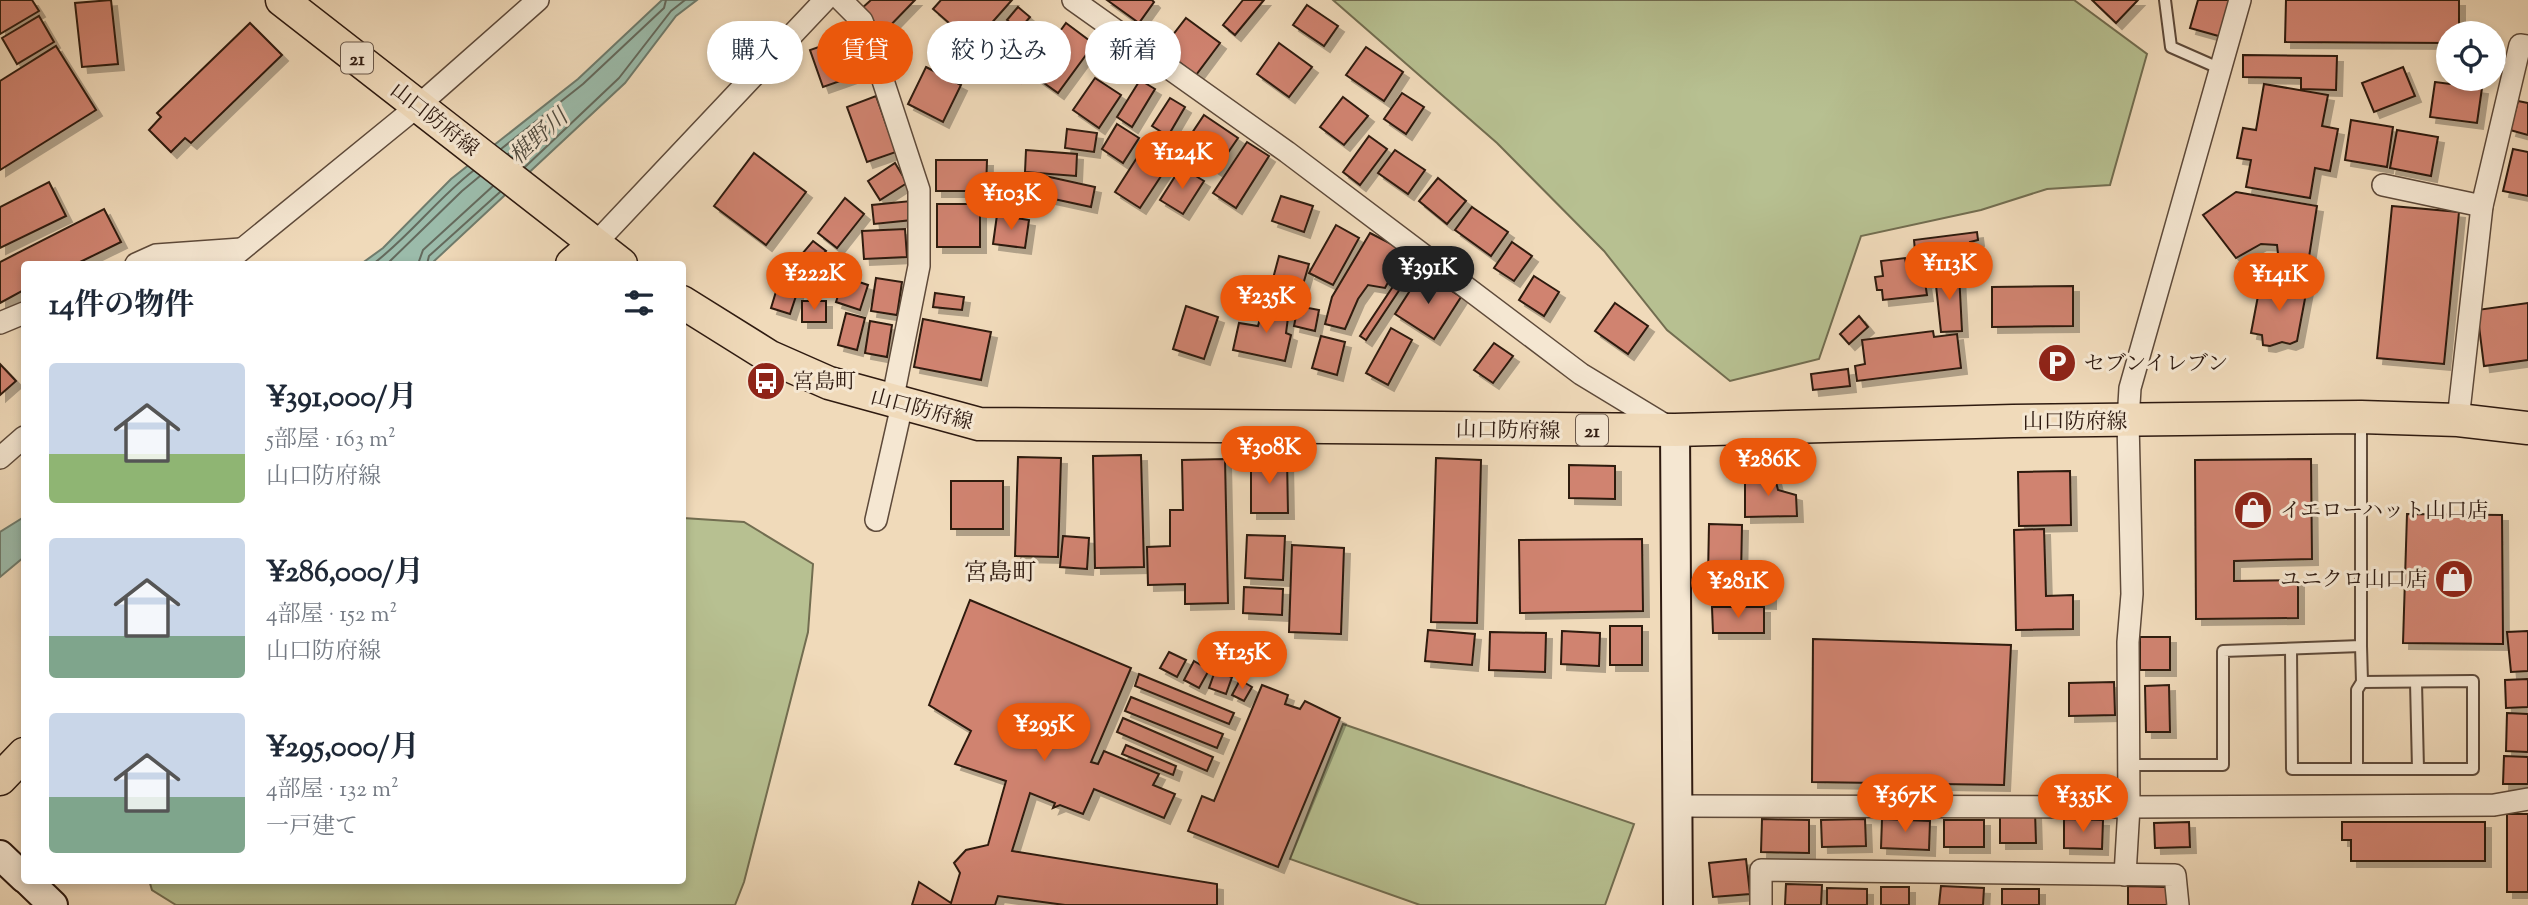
<!DOCTYPE html>
<html lang="ja">
<head>
<meta charset="utf-8">
<style>
	:root { --surface:#fff; --page:#f2f2f3; --text:#1f2937; --muted:#747a83; --accent:#ea580c }
	body { margin:0; font-family:"Sorts Mill Goudy","Noto Serif JP",serif; background:var(--page); color:var(--text); height:100vh; display:flex; flex-direction:column; font-size:26px; white-space:nowrap }
	* { box-sizing:border-box; margin:0 }
	p { font-size:23px; color:var(--muted) }
	.icon { flex:none; width:38px; height:38px; fill:none; stroke:currentColor; stroke-width:2; stroke-linecap:round; stroke-linejoin:round }
	.map { position:relative; flex:1; overflow:hidden }
	.panel { position:absolute; left:21px; top:261px; width:665px; height:623px; display:flex; flex-direction:column; background:var(--surface); border-radius:7px; box-shadow:0 4px 10px #0003 }
	.panel>* { flex:none }
	.banner { position:absolute; left:707px; top:21px; width:665px; height:63px; display:flex; gap:14px }
	.tools { position:absolute; left:2436px; top:21px; display:grid; gap:14px }
	.tools a { display:grid; place-items:center; width:70px; height:70px; border-radius:50%; background:var(--surface); box-shadow:0 4px 10px #0003; font-size:35px }
	.price { position:absolute; translate:-50% -60px; padding:0 16px; border-radius:24px; background:var(--accent); color:#fff; font-size:23px; line-height:46px; filter:drop-shadow(0 2px 4px #0008) }
	.price::after { content:''; position:absolute; left:50%; top:42px; width:21px; height:16px; margin-left:-10px; background:inherit; clip-path:polygon(0 0,100% 0,50% 100%) }
	.price.active { background:#222; color:#fff }
	ul { padding:0; list-style:none }
	li { display:flex; align-items:center; gap:21px; height:175px; padding:0 28px }
	li span { display:grid; place-items:center; flex:none; width:196px; height:140px; border-radius:7px; color:#555 }
	li>.icon { margin-inline-start:auto }
	span .icon { width:84px; height:84px; fill:#fffc; stroke-width:1 }
	li b { font-size:30px }
	h2 { display:flex; justify-content:space-between; align-items:center; height:84px; padding:0 28px; font-size:30px }
	.chip { padding:0 24px; border-radius:32px; background:var(--surface); box-shadow:0 4px 10px #0003; font-size:24px; line-height:63px }
	.chip.active { background:var(--accent); color:#fff }
	.map>svg:first-child { display:block }
</style>
</head>
<body>
<div class="map">
<svg width="2528" height="905" viewBox="0 0 2528 905">
	<defs>
		<filter id="shadow"><feDropShadow dx="6" dy="6" stdDeviation="0" flood-color="#0004"/></filter>
	</defs>
	<rect width="100%" height="100%" fill="#f0daba"/>
	<filter id="stains"><feTurbulence type="fractalNoise" baseFrequency=".00286" numOctaves="4"/><feColorMatrix values="0 0 0 0 .2 0 0 0 0 .09 0 0 0 0 .02 0 0 0 .5 -.17"/></filter>
	<radialGradient id="worn" r=".72"><stop offset=".6" stop-color="#630" stop-opacity="0"/><stop offset="1" stop-color="#630" stop-opacity=".3"/></radialGradient>
	<g fill="#b7c091" stroke="#726d50" stroke-width="2">
		<path d="M1333,0H2074L2147,54L2110,185L2047,189L1981,210L1861,236L1819,359L1730,381L1667,330L1604,251L1497,143Z"/>
		<path d="M683,518L744,522L813,564L808,632L744,882L735,905H176L152,890L149,880H682Z"/>
		<path d="M1343,724L1634,824L1605,905H1420L1290,859Z"/>
	</g>
	<g fill="#9bbbaa" stroke="#6f7b6c" stroke-width="2">
		<path d="M662,0H697L676,16L625,83L431,264H361L383,248L451,179L578,79Z"/>
		<path d="M24,517V557L0,577V532Z"/>
	</g>
	<g fill="none" stroke-linecap="round" stroke-linejoin="round">
		<g stroke="#646a5d" stroke-width="2">
			<path d="M501,149L583,84L664,8L666,0"/>
			<path d="M508,154L557,116H561V121L518,162"/>
			<path d="M525,167L619,78L671,11L685,0"/>
			<path d="M373,264C409,237 437,199 473,171"/>
			<path d="M387,264L462,191L480,176"/>
			<path d="M418,264L423,250L493,186"/>
			<path d="M427,264L429,256L500,192"/>
		</g>
	</g>
	<g fill="#d08370" stroke="#2e1a10" stroke-width="2" filter="url(#shadow)">
		<path d="M0,0H32L39,11L0,34Z"/>
		<path d="M111,0L118,64L82,67L75,3Z"/>
		<path d="M871,0H915L884,32L861,9Z"/>
		<path d="M941,0H1012L973,44L933,9Z"/>
		<path d="M1107,0H1152L1154,2L1139,23Z"/>
		<path d="M1243,0H1264L1235,35L1223,25Z"/>
		<path d="M2092,0H2138L2116,23Z"/>
		<path d="M2198,0H2232L2222,37L2190,28Z"/>
		<path d="M2286,0H2459V33H2448V43L2285,42Z"/>
		<path d="M1307,5L1338,26L1324,46L1293,25Z"/>
		<path d="M1018,7L1030,17L1019,30L1007,20Z"/>
		<path d="M39,16L54,42L17,64L2,38Z"/>
		<path d="M1186,18L1220,43L1196,75L1162,49Z"/>
		<path d="M250,23L282,55L191,143L185,138L171,152L149,130L161,117L157,113Z"/>
		<path d="M1066,23L1094,44L1058,93L1030,73Z"/>
		<path d="M999,29L1029,41L1015,77L984,65Z"/>
		<path d="M853,35L866,72L823,87L810,50Z"/>
		<path d="M944,36L979,52L968,75L934,60Z"/>
		<path d="M1279,43L1312,67L1289,97L1257,74Z"/>
		<path d="M56,46L96,110L0,170V81Z"/>
		<path d="M1366,47L1403,72L1384,101L1346,75Z"/>
		<path d="M2243,55L2337,56L2336,90L2301,89V78L2243,77Z"/>
		<path d="M926,67L961,85L943,122L908,104Z"/>
		<path d="M2403,67L2415,96L2374,112L2362,83Z"/>
		<path d="M1095,78L1121,95L1099,128L1073,110Z"/>
		<path d="M1140,80L1155,89L1132,127L1117,117Z"/>
		<path d="M2435,82L2482,88L2477,123L2430,117Z"/>
		<path d="M2264,84L2328,95L2322,126L2338,129L2330,171L2315,168L2310,198L2246,187L2251,160L2237,158L2243,128L2256,130Z"/>
		<path d="M1402,93L1424,107L1406,134L1384,119Z"/>
		<path d="M876,96L896,152L867,162L847,107Z"/>
		<path d="M1343,97L1368,116L1344,145L1320,127Z"/>
		<path d="M1170,98L1185,107L1168,136L1152,126Z"/>
		<path d="M2518,101L2528,103V135L2510,130Z"/>
		<path d="M1204,115L1238,138L1216,170L1182,148Z"/>
		<path d="M2351,120L2393,127L2387,167L2345,160Z"/>
		<path d="M1117,124L1139,138L1123,163L1102,149Z"/>
		<path d="M1067,129L1097,133L1094,152L1065,148Z"/>
		<path d="M2397,130L2438,137L2431,176L2390,168Z"/>
		<path d="M1369,136L1387,149L1360,185L1343,172Z"/>
		<path d="M1147,142L1173,158L1140,208L1115,192Z"/>
		<path d="M1247,142L1269,156L1236,208L1213,193Z"/>
		<path d="M2513,149L2528,152V196L2503,191Z"/>
		<path d="M1026,150L1077,154L1076,176L1025,172Z"/>
		<path d="M1395,150L1425,170L1408,194L1378,173Z"/>
		<path d="M754,153L806,192L766,245L714,206Z"/>
		<path d="M936,160H987L986,191H936Z"/>
		<path d="M895,163L907,183L880,200L868,181Z"/>
		<path d="M1181,167L1204,181L1183,214L1160,200Z"/>
		<path d="M1045,176L1095,187L1091,207L1040,196Z"/>
		<path d="M1438,178L1466,201L1447,224L1419,201Z"/>
		<path d="M49,182L66,216L0,248V207Z"/>
		<path d="M2236,192L2317,206L2307,270L2279,263L2277,245L2261,244L2236,258L2203,215Z"/>
		<path d="M1281,196L1313,206L1304,232L1272,221Z"/>
		<path d="M845,198L864,214L837,248L818,233Z"/>
		<path d="M911,201L912,220L874,224L872,205Z"/>
		<rect x="937" y="204" width="43" height="43"/>
		<path d="M2392,206L2459,212L2444,364L2377,358Z"/>
		<path d="M1472,207L1508,232L1491,256L1455,230Z"/>
		<path d="M104,209L121,242L76,264H24V290L0,303V262Z"/>
		<path d="M997,215L1029,220L1025,248L993,244Z"/>
		<path d="M1336,225L1359,238L1333,285L1309,273Z"/>
		<path d="M905,229L907,257L864,259L862,231Z"/>
		<path d="M1977,232L1978,240L1970,242L1971,249L1962,250L1966,266L1929,271L1932,280L1925,282L1927,295L1883,300L1882,290H1877L1875,277L1883,276L1881,261L1905,258L1908,273L1917,272L1914,240Z"/>
		<path d="M1370,233L1405,251L1385,288L1368,285L1358,299L1345,329L1325,324L1332,297Z"/>
		<path d="M813,241L826,251L803,277L791,267Z"/>
		<path d="M1512,242L1532,256L1514,281L1494,268Z"/>
		<path d="M1279,256L1309,264L1300,295L1271,286Z"/>
		<path d="M1410,261L1416,265L1366,340L1360,336Z"/>
		<path d="M1422,272L1461,297L1434,339L1395,314Z"/>
		<path d="M1959,273L1962,331L1941,332L1935,276Z"/>
		<path d="M781,275L801,281L790,314L771,308Z"/>
		<path d="M1534,276L1559,292L1544,316L1519,300Z"/>
		<path d="M844,277L868,285L860,310L836,302Z"/>
		<path d="M876,278L902,282L897,315L871,311Z"/>
		<path d="M2261,280L2307,288L2297,341L2290,344L2282,342L2270,346L2263,345L2262,335L2251,333Z"/>
		<path d="M2073,286V326L1992,327V287Z"/>
		<path d="M935,293L964,297L962,310L933,307Z"/>
		<rect x="802" y="301" width="24" height="21"/>
		<path d="M1264,303L1289,310L1286,333L1291,335L1285,361L1233,350L1239,323L1258,326Z"/>
		<path d="M1615,303L1648,326L1628,354L1595,331Z"/>
		<path d="M2528,303V360L2484,366L2477,310Z"/>
		<path d="M1186,306L1218,317L1204,359L1173,349Z"/>
		<path d="M1298,306L1319,310L1315,331L1294,326Z"/>
		<path d="M846,313L865,318L857,350L838,345Z"/>
		<path d="M1859,316L1868,327L1849,344L1840,334Z"/>
		<path d="M923,319L991,332L981,380L914,367Z"/>
		<path d="M870,321L892,325L887,357L865,353Z"/>
		<path d="M1391,328L1412,340L1388,385L1366,373Z"/>
		<path d="M1933,331L1934,337L1957,334L1961,368L1857,381L1855,366L1865,364L1862,340Z"/>
		<path d="M1321,336L1345,342L1337,375L1312,368Z"/>
		<path d="M1494,343L1513,356L1493,383L1474,370Z"/>
		<path d="M0,364L16,381L0,395Z"/>
		<path d="M1848,369L1850,386L1813,390L1811,374Z"/>
		<path d="M1141,455L1144,567L1095,568L1093,456Z"/>
		<path d="M1018,457L1061,458L1058,557L1015,556Z"/>
		<path d="M1251,458H1287L1288,513H1251Z"/>
		<path d="M1436,458L1481,460L1477,623L1431,622Z"/>
		<path d="M1225,459L1228,603L1185,604V584L1148,585L1147,547L1170,546V510H1183L1182,460Z"/>
		<path d="M2311,459L2312,559L2234,561V581L2298,580V618L2196,619L2195,460Z"/>
		<path d="M1569,465L1615,466V499L1569,498Z"/>
		<path d="M2070,471L2071,525L2019,526L2018,472Z"/>
		<path d="M1774,474L1778,490L1796,495L1797,516L1745,517V476Z"/>
		<rect x="951" y="481" width="52" height="48"/>
		<path d="M2407,514L2502,515L2503,644L2403,643Z"/>
		<path d="M1709,524L1742,525L1741,577L1708,576Z"/>
		<path d="M2044,529L2046,596L2073,595V629L2016,630L2014,530Z"/>
		<path d="M1247,535L1285,536L1283,580L1245,578Z"/>
		<path d="M1063,536L1089,538L1087,569L1060,567Z"/>
		<path d="M1642,539L1643,611L1520,613L1519,540Z"/>
		<path d="M1292,545L1344,548L1341,634L1289,632Z"/>
		<path d="M1745,576H1770V603L1745,602Z"/>
		<path d="M1244,587L1283,589L1282,615L1243,613Z"/>
		<path d="M970,600L1131,668L1091,762L1098,764L1104,751L1159,774L1153,785L1175,794L1164,818L1094,789L1083,814L1060,805L1053,808L1055,803L1030,793L1012,851L1217,884V905H1065L998,896L995,905H912L919,882L951,903L960,873L954,863L966,850L988,845L1006,781L955,764L971,731L929,705Z"/>
		<path d="M1712,607H1764V633H1713Z"/>
		<rect x="1610" y="626" width="32" height="39"/>
		<path d="M1428,630L1475,634L1472,665L1425,661Z"/>
		<path d="M1562,631L1600,633L1599,666L1561,664Z"/>
		<path d="M2528,631V671L2511,672L2507,632Z"/>
		<path d="M1490,632L1546,633L1545,672L1489,670Z"/>
		<rect x="2140" y="637" width="30" height="33"/>
		<path d="M1813,639L2011,645L2004,785L1812,782Z"/>
		<path d="M1169,652L1186,660L1177,677L1160,668Z"/>
		<path d="M1194,661L1209,670L1199,688L1184,680Z"/>
		<path d="M1215,671L1232,677L1226,694L1209,688Z"/>
		<path d="M1139,674L1234,713L1229,724L1135,686Z"/>
		<path d="M2528,679V707L2506,708L2505,680Z"/>
		<path d="M1240,680L1252,687L1244,701L1232,695Z"/>
		<path d="M2114,682L2115,715L2069,716V683Z"/>
		<path d="M1262,685L1288,695L1285,704L1300,709L1305,701L1340,718L1278,867L1188,831L1202,796L1214,801Z"/>
		<path d="M2169,685L2170,732H2146L2145,686Z"/>
		<path d="M1131,697L1223,734L1217,748L1125,711Z"/>
		<path d="M2507,713L2528,714V752L2506,751Z"/>
		<path d="M1123,718L1213,757L1207,771L1117,732Z"/>
		<path d="M1126,745L1176,766L1173,775L1122,754Z"/>
		<path d="M2504,756L2528,757V784H2503Z"/>
		<path d="M2035,811L2036,843H2000V812Z"/>
		<rect x="2507" y="814" width="21" height="78"/>
		<path d="M1762,819L1809,820V853L1761,852Z"/>
		<path d="M1865,819L1866,846L1822,847L1821,820Z"/>
		<path d="M1882,819L1930,821L1929,850L1881,848Z"/>
		<path d="M2064,819L2103,820L2102,849L2064,848Z"/>
		<rect x="1944" y="820" width="40" height="27"/>
		<path d="M2189,822L2190,847L2155,848L2154,823Z"/>
		<path d="M2342,822H2485V861H2351V840H2342Z"/>
		<path d="M1746,859L1750,894L1713,897L1709,863Z"/>
		<path d="M1786,884L1822,885L1821,905H1785Z"/>
		<path d="M1941,886L1984,888L1983,905H1939Z"/>
		<path d="M2128,886L2167,887V905H2128Z"/>
		<rect x="1881" y="887" width="28" height="18"/>
		<path d="M1827,888L1867,889V905H1827Z"/>
		<rect x="2002" y="889" width="37" height="16"/>
	</g>
	<g fill="none" stroke-linecap="round" stroke-linejoin="round">
		<defs>
			<g id="lane">
				<path d="M2165,0L2171,47L2221,69"/>
				<path d="M2291,649L2292,769H2473V681L2362,682L2361,646"/>
				<path d="M2416,682L2418,769"/>
				<path d="M2128,765H2223V651L2361,646V420"/>
				<path d="M2357,769V690L2362,682"/>
			</g>
			<g id="street">
				<path d="M841,0L862,21L871,44L919,190V266L892,402"/>
				<path d="M1073,0L1287,152L1581,374L1670,428"/>
				<path d="M2383,185L2482,206"/>
				<path d="M594,245L825,0"/>
				<path d="M136,264L156,255L241,249"/>
				<path d="M224,264L419,105L538,0"/>
				<path d="M0,323L24,313"/>
				<path d="M2458,420L2482,206L2520,45L2528,46"/>
				<path d="M0,458L24,437"/>
				<path d="M876,520L902,405"/>
				<path d="M1677,806L2129,807L2494,805L2528,799"/>
				<path d="M2125,875L2129,807L2128,642L2132,594L2128,421L2130,388L2240,0"/>
				<path d="M1761,905V870L2175,875L2178,905"/>
			</g>
			<g id="secondary">
				<path d="M1675,430L1678,905"/>
				<path d="M0,855L24,878"/>
				<path d="M27,880L53,905"/>
			</g>
			<g id="primary">
				<path d="M282,0L621,264"/>
				<path d="M572,264L594,245"/>
				<path d="M682,302L770,357L829,383L979,424L1675,430L2013,421L2361,417L2458,420L2528,428"/>
				<path d="M0,779L24,754"/>
			</g>
		</defs>
		<use href="#lane" stroke="#5e4a3a" stroke-width="14"/>
		<use href="#street" stroke="#5e4a3a" stroke-width="24"/>
		<use href="#secondary" stroke="#2e1a10" stroke-width="32"/>
		<use href="#primary" stroke="#2e1a10" stroke-width="35"/>
		<use href="#lane" stroke="#f5e7d2" stroke-width="10"/>
		<use href="#street" stroke="#f5e7d2" stroke-width="21"/>
		<use href="#secondary" stroke="#f5e7d2" stroke-width="28"/>
		<use href="#primary" stroke="#f0daba" stroke-width="32"/>
	</g>
	<defs>
		<symbol id="parking-disc" viewBox="-11 -11 22 22"><circle r="9.5" fill="#8f2418" stroke="#f5e7d2"/><path d="M-3.5-5.5H1a3.5 3.5 0 0 1 0 7H-1V5.5H-3.5ZM-1-3.4V-.6H.8a1.4 1.4 0 0 0 0-2.8Z" fill="#fff"/></symbol>
		<symbol id="bus-disc" viewBox="-11 -11 22 22"><circle r="9.5" fill="#8f2418" stroke="#f5e7d2"/><path d="M-5-6H5V4H4V6H2V4H-2V6H-4V4H-5ZM-3.5-4V0h7V-4ZM-3.5 1.2v1.5H-2V1.2ZM2 1.2v1.5H3.5V1.2Z" fill="#fff"/></symbol>
		<symbol id="shop-disc" viewBox="-11 -11 22 22"><circle r="9.5" fill="#8f2418" stroke="#f5e7d2"/><path d="M-5-2.5h2.3a2.7 3.5 0 0 1 5.4 0H5L5.5 6h-11ZM-1.5-2.5h3a1.5 2.3 0 0 0-3 0Z" fill="#fff"/></symbol>
	</defs>
	<g fill-rule="evenodd">
		<use href="#parking-disc" x="2035" y="341" width="44" height="44"/>
		<use href="#bus-disc" x="744" y="359" width="44" height="44"/>
		<use href="#shop-disc" x="2231" y="488" width="44" height="44"/>
		<use href="#shop-disc" x="2432" y="557" width="44" height="44"/>
	</g>
	<g text-anchor="middle" stroke-width="6" stroke-linejoin="round" paint-order="stroke">
		<g fill="#f5e7d2" stroke="#6a584a" stroke-width="2">
			<rect x="341" y="42.5" width="32" height="31" rx="5"/>
			<rect x="1576" y="414.5" width="32" height="31" rx="5"/>
		</g>
		<g font-size="19" font-weight="bold" fill="#2e1a10">
			<text x="357" y="65">21</text>
			<text x="1592" y="437">21</text>
		</g>
		<g font-size="21" fill="#2e1a10" stroke="#f5e7d2">
			<text transform="translate(435 119) rotate(38)" y="7">山口防府線</text>
			<text transform="translate(922 409) rotate(15)" y="7">山口防府線</text>
			<text x="2075" y="428">山口防府線</text>
			<text transform="translate(1508 430) rotate(1)" y="7">山口防府線</text>
		</g>
		<g font-size="21" fill="#2e1a10" stroke="#f5e7d2" text-anchor="start">
			<text x="2084" y="370">セブンイレブン</text>
			<text x="793" y="388">宮島町</text>
			<text x="2280" y="517">イエローハット山口店</text>
			<text x="2427" y="586" text-anchor="end">ユニクロ山口店</text>
		</g>
		<g font-size="23" font-style="italic" fill="#4f4a3e" stroke="#f5e7d2">
			<text transform="translate(538 136) rotate(-42)" y="8">椹野川</text>
		</g>
		<g font-size="24" fill="#2e1a10" stroke="#f5e7d2">
			<text x="1000" y="580">宮島町</text>
		</g>
	</g>
	<rect width="100%" height="100%" filter="url(#stains)"/>
	<rect width="100%" height="100%" fill="url(#worn)"/>
</svg>
<div class="tools">
<a><svg class="icon" aria-label="locate" viewBox="0 0 24 24"><circle cx="12" cy="12" r="6"/><path d="M12 2v4M12 18v4M2 12h4M18 12h4"/></svg></a>
</div>
<b class="price" style="left:1182px;top:191px">¥124K</b>
<b class="price" style="left:1011px;top:232px">¥103K</b>
<b class="price" style="left:1949px;top:302px">¥113K</b>
<b class="price active" style="left:1428px;top:306px">¥391K</b>
<b class="price" style="left:814px;top:312px">¥222K</b>
<b class="price" style="left:2279px;top:313px">¥141K</b>
<b class="price" style="left:1266px;top:335px">¥235K</b>
<b class="price" style="left:1269px;top:486px">¥308K</b>
<b class="price" style="left:1768px;top:498px">¥286K</b>
<b class="price" style="left:1738px;top:620px">¥281K</b>
<b class="price" style="left:1242px;top:691px">¥125K</b>
<b class="price" style="left:1044px;top:763px">¥295K</b>
<b class="price" style="left:1905px;top:834px">¥367K</b>
<b class="price" style="left:2083px;top:834px">¥335K</b>
<div class="banner">
<a class="chip">購入</a>
<a class="chip active">賃貸</a>
<a class="chip">絞り込み</a>
<a class="chip">新着</a>
</div>
<section class="panel">
<h2>14件の物件<svg class="icon" aria-label="filters" viewBox="0 0 24 24"><path d="M4 7h16M4 17h16"/><circle cx="9" cy="7" r="2"/><circle cx="15" cy="17" r="2"/></svg></h2>
<ul>
<li><span style="background:linear-gradient(#c9d6e8 65%,#8fb573 0)"><svg class="icon" aria-label="home" viewBox="0 0 24 24"><path d="M3 11l9-7 9 7M6 9v11h12V9"/></svg></span><div><b>¥391,000/月</b><p>5部屋 · 163 m²</p><p>山口防府線</p></div></li>
<li><span style="background:linear-gradient(#c9d6e8 70%,#7fa58c 0)"><svg class="icon" aria-label="home" viewBox="0 0 24 24"><path d="M3 11l9-7 9 7M6 9v11h12V9"/></svg></span><div><b>¥286,000/月</b><p>4部屋 · 152 m²</p><p>山口防府線</p></div></li>
<li><span style="background:linear-gradient(#c9d6e8 60%,#7fa58c 0)"><svg class="icon" aria-label="home" viewBox="0 0 24 24"><path d="M3 11l9-7 9 7M6 9v11h12V9"/></svg></span><div><b>¥295,000/月</b><p>4部屋 · 132 m²</p><p>一戸建て</p></div></li>
</ul>
</section>
</div>
</body>
</html>
